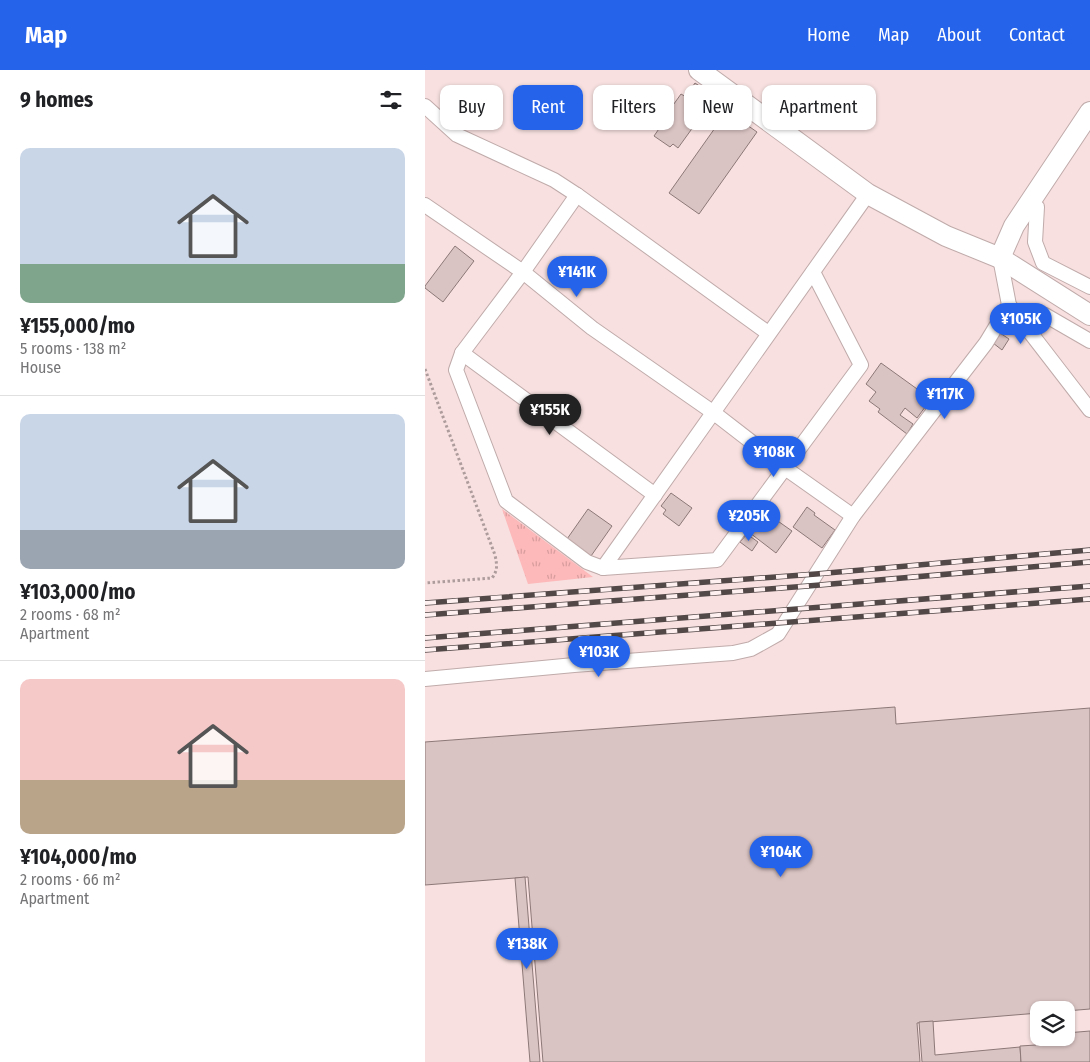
<!DOCTYPE html>
<html lang="en">
<head>
<meta charset="utf-8">
<style>
	:root { --surface:#fff; --page:#f2f2f2; --text:#202124; --muted:#757577; --line:#e0e0e0; --accent:#2563eb }
	body { margin:0; font-family:"Fira Sans Condensed",sans-serif; background:var(--page); color:var(--text); height:100vh; display:flex; flex-direction:column; font-size:19px; white-space:nowrap }
	* { box-sizing:border-box; margin:0 }
	p { font-size:16px; color:var(--muted) }
	.icon { flex:none; width:28px; height:28px; fill:none; stroke:currentColor; stroke-width:2; stroke-linecap:round; stroke-linejoin:round }
	.map { position:relative; flex:1; overflow:hidden }
	.sheet { display:flex; flex-direction:column; background:var(--surface); width:425px }
	.sheet>* { flex:none }
	.top-card { position:absolute; left:15px; top:15px; width:475px; height:45px; display:flex; gap:10px }
	.controls { position:absolute; left:605px; top:931px; display:grid; gap:10px }
	.controls a { display:grid; place-items:center; width:45px; height:45px; border-radius:10px; background:var(--surface); box-shadow:0 1px 4px #0004; font-size:25px }
	.price { position:absolute; translate:-50% -42px; padding:0 11px; border-radius:18px; background:var(--accent); color:#fff; font-size:16px; line-height:32px; filter:drop-shadow(0 1px 2px #0008) }
	.price::after { content:''; position:absolute; left:50%; top:30px; width:15px; height:11px; margin-left:-8px; background:inherit; clip-path:polygon(0 0,100% 0,50% 100%) }
	.price.current { background:#222; color:#fff }
	ul { padding:0; list-style:none }
	li { display:grid; align-content:center; gap:10px; height:265px; padding:0 20px }
	li+li { border-top:1px solid var(--line) }
	li span { display:grid; place-items:center; height:155px; border-radius:10px; color:#555 }
	li>.icon { margin-inline-start:auto }
	span .icon { width:90px; height:90px; fill:#fffc; stroke-width:1 }
	li b { font-size:21px }
	h2 { display:flex; justify-content:space-between; align-items:center; height:60px; padding:0 20px; font-size:21px }
	.chip { padding:0 18px; border-radius:10px; background:var(--surface); box-shadow:0 1px 4px #0004; font-size:18px; line-height:45px }
	.chip.current { background:var(--accent); color:#fff }
	header { display:flex; align-items:center; gap:30px; box-sizing:border-box; height:70px; padding:0 25px; background:var(--accent); color:#fff }
	header strong { font-size:24px }
	nav { display:flex; gap:28px; margin-inline-start:auto; font-size:18px }
	main { display:flex; flex:1; min-height:0 }
	.map>svg:first-child { display:block }
</style>
</head>
<body>
<header>
<strong>Map</strong>
<nav><a>Home</a><a>Map</a><a>About</a><a>Contact</a></nav>
</header>
<main>
<section class="sheet">
<h2>9 homes<svg class="icon" aria-label="filters" viewBox="0 0 24 24"><path d="M4 7h16M4 17h16"/><circle cx="9" cy="7" r="2"/><circle cx="15" cy="17" r="2"/></svg></h2>
<ul>
<li><span style="background:linear-gradient(#c9d6e8 75%,#7fa58c 0)"><svg class="icon" aria-label="home" viewBox="0 0 24 24"><path d="M3 11l9-7 9 7M6 9v11h12V9"/></svg></span><div><b>¥155,000/mo</b><p>5 rooms · 138 m²</p><p>House</p></div></li>
<li><span style="background:linear-gradient(#c9d6e8 75%,#9aa5b1 0)"><svg class="icon" aria-label="home" viewBox="0 0 24 24"><path d="M3 11l9-7 9 7M6 9v11h12V9"/></svg></span><div><b>¥103,000/mo</b><p>2 rooms · 68 m²</p><p>Apartment</p></div></li>
<li><span style="background:linear-gradient(#f6c9c9 65%,#b9a48a 0)"><svg class="icon" aria-label="home" viewBox="0 0 24 24"><path d="M3 11l9-7 9 7M6 9v11h12V9"/></svg></span><div><b>¥104,000/mo</b><p>2 rooms · 66 m²</p><p>Apartment</p></div></li>
</ul>
</section>
<div class="map">
<svg width="665" height="992" viewBox="0 0 665 992">
	<defs>
		<pattern id="park-tufts" width="24" height="20" patternUnits="userSpaceOnUse" patternTransform="scale(1.25)"><rect width="24" height="20" fill="#fdb8b9"/><path d="M3 7l-1-3M5 7V3M7 7l1-3M15 17l-1-3M17 17v-4M19 17l1-3" fill="none" stroke="#d89d9e"/></pattern>
	</defs>
	<rect width="100%" height="100%" fill="#f8e0e0"/>
	<path fill="url(#park-tufts)" d="M77,439L168,507L103,514Z"/>
	<g fill="#dac3c3" stroke="#8d7878">
		<path d="M270,13L298,32L287,47L279,42L253,78L248,74L245,77L229,66L238,53L236,52L256,24L263,28L265,24L263,23Z"/>
		<path d="M302,41L332,62L274,144L244,123Z"/>
		<path d="M30,176L49,191L18,232L0,218V216Z"/>
		<path d="M575,263L584,269L577,280L568,273Z"/>
		<path d="M456,293L506,329L492,348L480,338L475,345L488,354L482,364L453,342L455,339L444,331L451,322L441,314Z"/>
		<path d="M246,423L267,438L254,456L238,444L241,440L236,436Z"/>
		<path d="M382,437L390,443L389,445L410,460L397,478L368,457Z"/>
		<path d="M163,439L187,456L166,486L142,469Z"/>
		<path d="M340,442L367,461L351,483L325,463Z"/>
		<path d="M322,464L333,472L327,481L315,472Z"/>
		<path d="M470,637L471,654L665,638V939L641,941L614,940V943L492,953L495,992H118L103,807L0,815V672Z"/>
		<path d="M100,807L105,869L115,992H105L90,808Z"/>
		<path d="M508,951L510,985L595,977L596,992H497L494,952Z"/>
		<path d="M665,961V992H596L595,976L611,975L610,966H614V968H641V963Z"/>
	</g>
	<g fill="none" stroke-linecap="round" stroke-linejoin="round">
		<defs>
			<g id="street">
				<path d="M0,36L32,65L129,110L152,125L343,263"/>
				<path d="M152,125L98,202L37,283L31,300L81,431L162,492L178,498L292,490L436,295L388,202"/>
				<path d="M605,132L612,137L610,172L618,193L665,217"/>
				<path d="M0,135L98,202L167,258L289,343L360,398L428,446"/>
				<path d="M575,188L584,235L665,340"/>
				<path d="M603,260L620,245L665,271"/>
				<path d="M37,283L230,425"/>
				<path d="M178,498L443,124"/>
				<path d="M0,609L149,595L308,583L326,579L353,564L428,446L561,273L584,235"/>
			</g>
			<g id="secondary">
				<path d="M274,0L443,124L521,166L575,188L665,245"/>
				<path d="M575,188L589,156L665,42"/>
			</g>
		</defs>
		<use href="#street" stroke="#c0aaaa" stroke-width="16"/>
		<use href="#secondary" stroke="#c0aaaa" stroke-width="22"/>
		<path stroke="#ae9c9c" stroke-width="3" stroke-dasharray="2.5 2.5" stroke-linecap="butt" d="M0,299L70,485C72,495 73,500 67,508L0,513"/>
		<use href="#street" stroke="#fff" stroke-width="14"/>
		<use href="#secondary" stroke="#fff" stroke-width="20"/>
		<defs>
			<g id="rail">
				<path d="M0,533L391,504L665,480"/>
				<path d="M0,545L383,516L665,492"/>
				<path d="M0,568L665,516"/>
				<path d="M0,580L665,529"/>
			</g>
		</defs>
		<use href="#rail" stroke="#534848" stroke-width="5.5"/>
		<use href="#rail" stroke="#fef0f0" stroke-width="4" stroke-dasharray="11" stroke-linecap="butt"/>
	</g>
</svg>
<div class="controls">
<a><svg class="icon" aria-label="layers" viewBox="0 0 24 24"><path d="M12 4l9 5-9 5-9-5zM3 14l9 5 9-5"/></svg></a>
</div>
<b class="price" style="left:152px;top:228px">¥141K</b>
<b class="price" style="left:596px;top:275px">¥105K</b>
<b class="price" style="left:520px;top:350px">¥117K</b>
<b class="price current" style="left:125px;top:366px">¥155K</b>
<b class="price" style="left:349px;top:408px">¥108K</b>
<b class="price" style="left:324px;top:472px">¥205K</b>
<b class="price" style="left:174px;top:608px">¥103K</b>
<b class="price" style="left:356px;top:808px">¥104K</b>
<b class="price" style="left:102px;top:900px">¥138K</b>
<div class="top-card">
<a class="chip">Buy</a>
<a class="chip current">Rent</a>
<a class="chip">Filters</a>
<a class="chip">New</a>
<a class="chip">Apartment</a>
</div>
</div>
</main>
</body>
</html>
